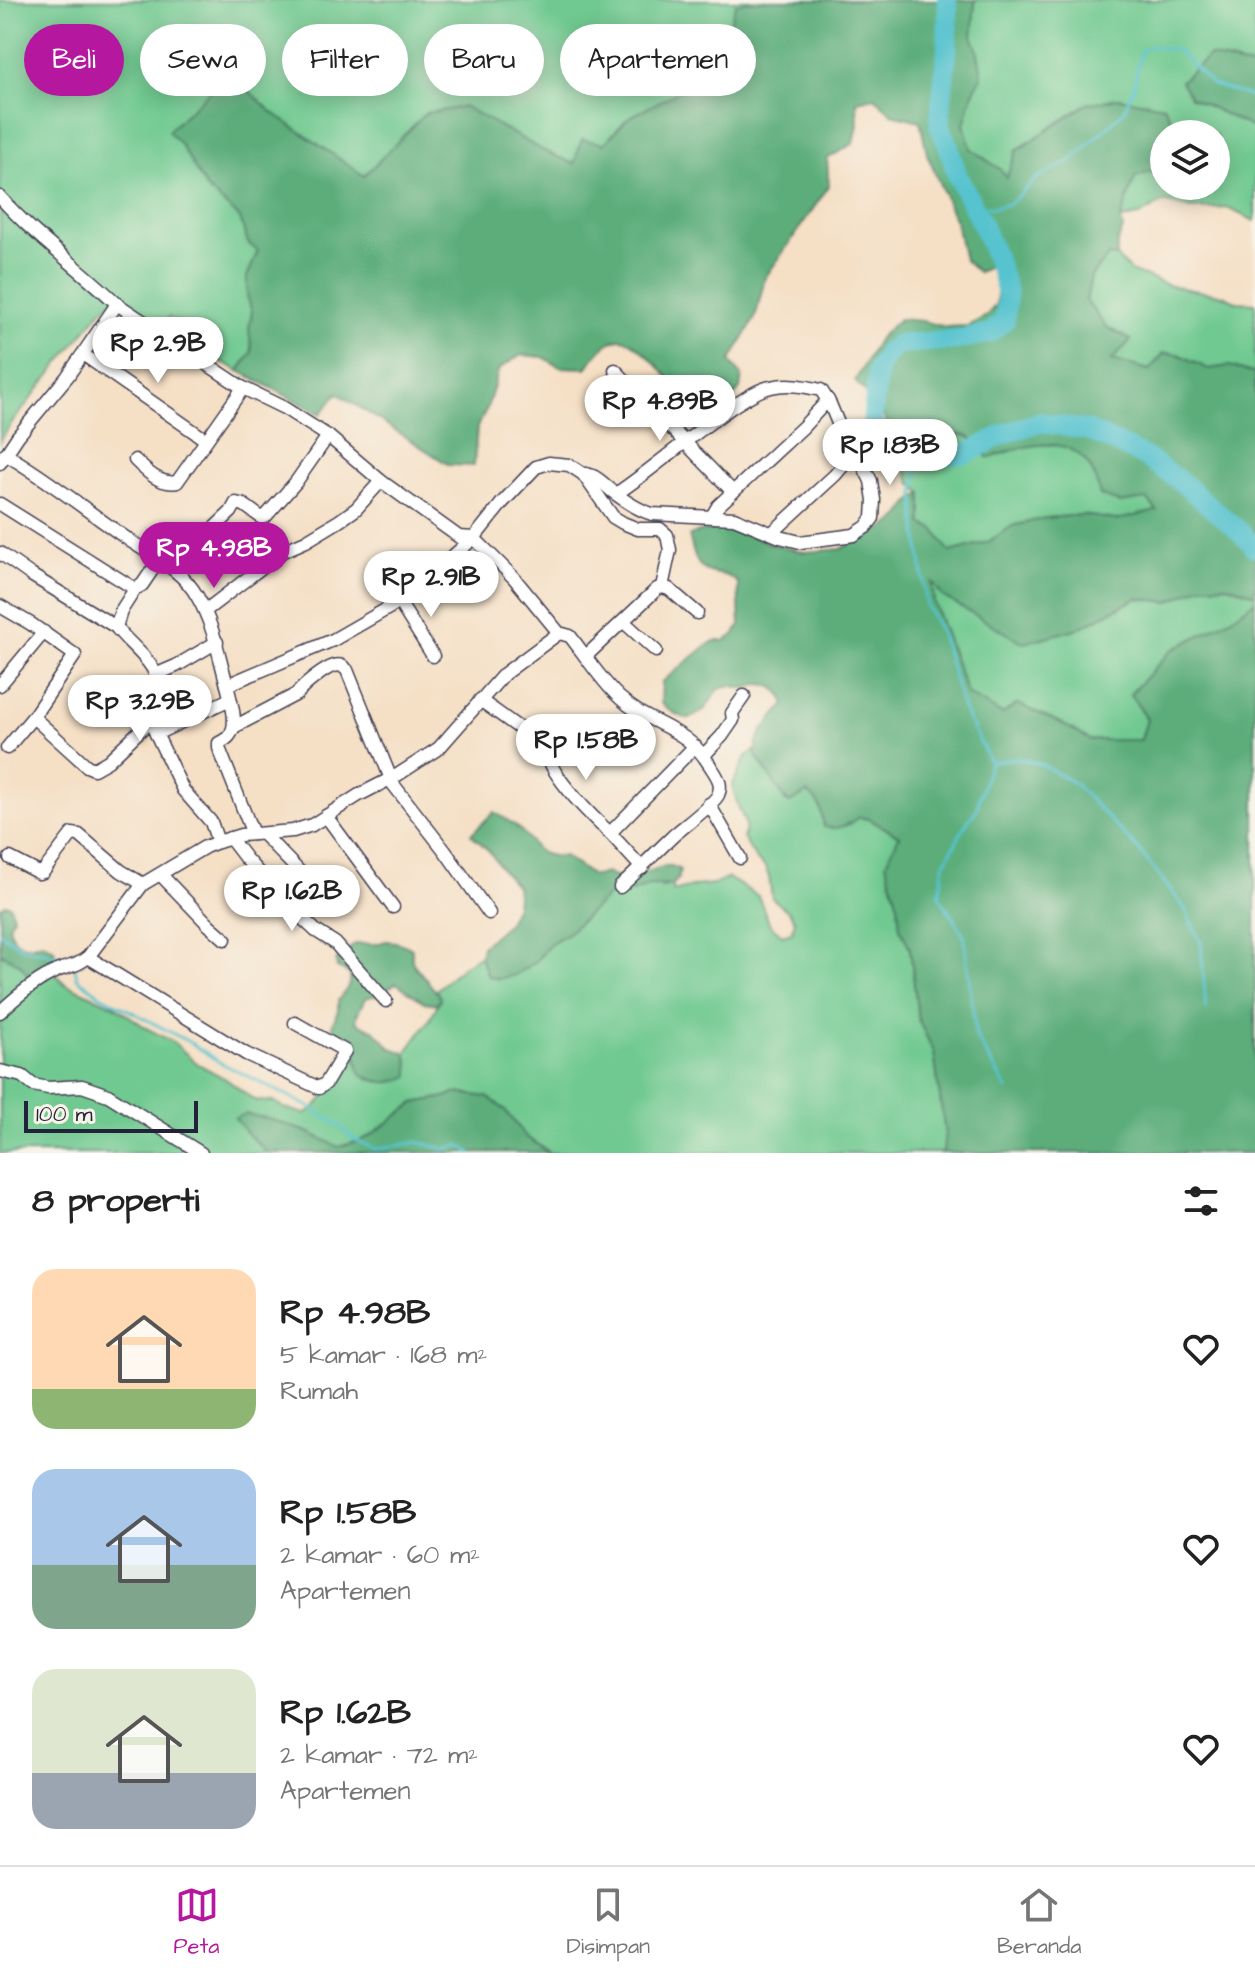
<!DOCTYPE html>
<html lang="id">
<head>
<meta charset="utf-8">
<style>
	:root { --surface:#fff; --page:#f6f6f6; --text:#222; --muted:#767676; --line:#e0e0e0; --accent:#b5179e }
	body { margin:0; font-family:"Architects Daughter",sans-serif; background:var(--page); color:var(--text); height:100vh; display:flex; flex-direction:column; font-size:30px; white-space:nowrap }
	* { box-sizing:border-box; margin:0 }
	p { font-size:26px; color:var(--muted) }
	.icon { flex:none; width:44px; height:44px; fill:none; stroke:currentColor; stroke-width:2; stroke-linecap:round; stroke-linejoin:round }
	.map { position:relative; height:1153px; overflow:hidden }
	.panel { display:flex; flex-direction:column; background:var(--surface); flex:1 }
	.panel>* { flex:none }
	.guide { position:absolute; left:24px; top:24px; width:800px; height:72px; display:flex; gap:16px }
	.fabs { position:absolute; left:1150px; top:120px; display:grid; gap:16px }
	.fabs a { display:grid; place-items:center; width:80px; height:80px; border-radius:50%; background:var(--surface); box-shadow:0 4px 20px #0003; font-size:40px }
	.scale { position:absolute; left:24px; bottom:20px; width:174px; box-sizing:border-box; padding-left:8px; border:4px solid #22223b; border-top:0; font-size:22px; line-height:28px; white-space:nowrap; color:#22223b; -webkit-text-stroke:6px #f7f3e8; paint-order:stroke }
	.price { position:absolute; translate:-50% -68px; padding:0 18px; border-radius:28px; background:#fff; color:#222; font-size:26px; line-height:52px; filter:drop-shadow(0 2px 4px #0008) }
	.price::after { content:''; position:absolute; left:50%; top:48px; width:24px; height:18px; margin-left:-12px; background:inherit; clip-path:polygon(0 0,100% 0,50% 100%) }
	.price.selected { background:var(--accent); color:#fff }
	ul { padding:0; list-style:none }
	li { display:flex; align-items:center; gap:24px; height:200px; padding:0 32px }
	li span { display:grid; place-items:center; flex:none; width:224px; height:160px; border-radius:24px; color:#555 }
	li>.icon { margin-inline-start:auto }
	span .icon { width:96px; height:96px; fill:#fffc; stroke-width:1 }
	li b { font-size:34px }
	h2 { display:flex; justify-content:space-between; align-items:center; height:96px; padding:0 32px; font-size:34px }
	.pill { padding:0 28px; border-radius:36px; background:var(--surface); box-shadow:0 4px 20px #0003; font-size:28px; line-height:72px }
	.pill.selected { background:var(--accent); color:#fff }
	.dock { display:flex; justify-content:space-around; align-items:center; height:112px; border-top:2px solid var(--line); background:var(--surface); font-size:22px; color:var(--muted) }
	.dock a { display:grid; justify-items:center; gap:4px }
	.dock .selected { color:var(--accent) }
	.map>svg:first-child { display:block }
</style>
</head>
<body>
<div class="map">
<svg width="1255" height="1153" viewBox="0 0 1255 1153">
	<rect width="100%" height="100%" fill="#f7f3e8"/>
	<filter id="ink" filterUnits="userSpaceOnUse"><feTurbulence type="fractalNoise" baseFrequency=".0125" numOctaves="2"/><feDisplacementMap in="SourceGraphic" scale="16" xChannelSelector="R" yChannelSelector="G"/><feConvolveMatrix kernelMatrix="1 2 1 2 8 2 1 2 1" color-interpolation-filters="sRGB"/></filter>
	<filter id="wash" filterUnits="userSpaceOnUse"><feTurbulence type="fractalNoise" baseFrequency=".006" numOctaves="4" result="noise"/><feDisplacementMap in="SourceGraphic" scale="32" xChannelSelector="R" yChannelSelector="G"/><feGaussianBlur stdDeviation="1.8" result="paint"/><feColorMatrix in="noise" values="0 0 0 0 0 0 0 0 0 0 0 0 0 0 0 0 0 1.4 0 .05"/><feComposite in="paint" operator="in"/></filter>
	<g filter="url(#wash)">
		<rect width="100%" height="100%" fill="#f5dfc5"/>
		<g fill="#6fc990" stroke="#487666" stroke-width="2">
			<path d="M0,0H756L736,5L717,66L676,93L628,118L604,144L575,165L544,151L465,107L426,113L364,176L273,113L230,74L169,131L181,145L206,188L240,218L248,243L258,251L247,277V295L252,312L249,329L252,352L239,371L173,335L179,323L169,317L162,328L120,294L100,312L10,425L0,442Z"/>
			<path d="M975,0H1255V68L1209,56L1190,97L1255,129V221L1227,208L1191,209L1164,202L1139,216L1121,219L1135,177L1164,168V186H1216V134H1195L1174,125L1166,109L1147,102L1139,103L1119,98L1087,104L1017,150L1006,179L1001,170L971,149L964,124L972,95L982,75L977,49L972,36Z"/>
			<path d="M1108,256L1117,257L1130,271L1171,286L1226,296L1237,302L1255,303V374L1230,366L1208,369L1178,354L1164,353L1149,370L1111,360L1131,340L1106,327L1086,301L1091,276Z"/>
			<path d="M959,434C980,439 974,449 990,458C1023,445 1072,431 1092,471C1096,478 1098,487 1100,495L1120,503L1147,498L1157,511L1116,521L1084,515L1046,518L1012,526L988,542L949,553L934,529L922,524V493L910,482L897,441L917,446Z"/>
			<path d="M932,579L943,596L1024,643L1079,628L1137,598L1169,602L1201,586L1228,585L1255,594V601L1233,618L1172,650L1130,694L1147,719L1141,740H1090L1061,723L1002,714L967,694L934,603Z"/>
			<path d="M755,750L756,756L780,791L785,801L790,803L807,793C822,801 821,811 824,827L850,824L859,817L869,819L899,836L889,874L893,884L898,905L900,928L910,947L918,1019L934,1052L945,1134L943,1153H547L548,1151L526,1137L497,1103L466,1093H456L446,1097L414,1103L370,1136L360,1141L338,1147L310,1133L270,1119L247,1133L268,1153H0V953L19,963L28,975L48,966L65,984L113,1005L148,1029L173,1042L198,1064L226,1079L253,1099L258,1101L275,1102L286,1109L306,1114C327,1101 341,1071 352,1049L357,1059L359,1070L409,1064L406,1053L430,1019L440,1000L439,995L435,991L464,965L480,956L487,973L535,962L550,944L569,932L612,892H633L650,885L664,887L672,884L673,891H676C682,890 689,887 696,886C710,884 714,886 728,878L758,896L770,925L782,935L792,932L795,921L789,912L772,898L769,877L765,867L756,859L743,838C749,824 743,819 738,806C736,799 734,792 732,786L746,757Z"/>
		</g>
		<g fill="#5bad7a" stroke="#3e685a" stroke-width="2">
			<path d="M756,0H975L972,36L977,49L982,75L972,95L964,124L971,149L1001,170L1006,178L1017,151L1087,104L1119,98L1164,106L1174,125L1195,133L1164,134V168L1135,177L1121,218L1123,229L1117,242V257L1108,256L1091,276L1086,301L1106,327L1131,340L1112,360L1149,370L1164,353L1178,354L1208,369L1230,366L1255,374V594L1228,585L1201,586L1169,602L1137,598L1079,628L1024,643L942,596L932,581L934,603L967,694L1002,714L1018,704L1061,723L1090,740H1141L1147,719L1130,694L1172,650L1232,618L1255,601V1153H943L945,1134L934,1052L918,1019L910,948L900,928L898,905L886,864L899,836L869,819L859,817C847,826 839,830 824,827C821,811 822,802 807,793L790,803C778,794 767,769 756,756V745L762,731L784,706C786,694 772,684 759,684C755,684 751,688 746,688C737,688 730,683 721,688C714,693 711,702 705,709C701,713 695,716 689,719C677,716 670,712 661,703L662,682L705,647L714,641H725L734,635L740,626L738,583C726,572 720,576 707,571C694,565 693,548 689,536L699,532L721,528L743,533L772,544L804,552L841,549L891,524L900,517L908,504L922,493V524L934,529L950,552L988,542L1012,526L1046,518L1084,515L1116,520L1157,511L1147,499L1120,503L1100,495C1097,487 1096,478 1092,471C1072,431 1022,445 990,458C980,452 978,440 967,436C950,430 933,447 916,446C910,445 903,442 897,441L878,406L855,381L879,338L899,319L923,321L946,327L968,326L986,316L996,305L998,285L993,266L978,272L964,260L956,223L927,154L920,121L892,114L875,97L857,101L858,125L854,143L827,159L829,186L765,278L755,318L730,362L742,375L740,389L723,408L707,412C701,409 695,407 691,402C678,390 637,336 620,339C605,341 595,357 586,368L560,367L543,357L521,355L499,369L487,408L477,427L474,466L449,465L337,393L321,414L239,371L252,352L249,329L252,312L247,295V277L258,251L248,243L240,218L206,188L181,145L168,131L229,73L273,113L364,176L426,113L465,107L544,151L574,164L582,139L604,144L628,118L676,93L716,66L736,4Z"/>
			<path d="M1209,56L1255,68V129L1190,97L1181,81Z"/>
			<path d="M494,812C502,817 510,821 517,827C537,844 533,858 564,856L591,875L596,876L606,873L619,879C631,870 632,873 646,872C660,870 666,860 680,870C678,890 665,885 650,885C643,886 638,891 632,892C626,893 618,892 612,892L569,932L550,944L535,962L515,975L498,979L488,976L480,956L482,946L507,924L516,906L517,896L516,886L502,870L490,852L471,834Z"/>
			<path d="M5,904L10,905L13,917L9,926C15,946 23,950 42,942L54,949L56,958L51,965L28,975L19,963L0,953V907Z"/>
			<path d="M386,941L396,942L412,948V961L415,966L439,995L440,1000L437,1004L424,1002L396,983L380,994L365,998L357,1015L356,1022L375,1031L391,1048L406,1053L409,1064V1076C392,1085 379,1084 362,1075L359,1070L357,1059L352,1049L334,1031L332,1026L338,1010V1000C345,991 353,984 349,973L337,968L336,961L355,944H376Z"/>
			<path d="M456,1093L488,1097L505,1110L526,1137L548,1152L268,1153L247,1133L235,1118L246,1114L270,1119L310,1133L338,1147L360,1141L370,1136L415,1103L446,1097Z"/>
		</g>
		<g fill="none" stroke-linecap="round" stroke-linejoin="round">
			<g stroke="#56c3cf" stroke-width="3">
				<path d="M972,204L993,208L1011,203L1038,177L1071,161L1124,111L1134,86L1141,51L1150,46L1177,50L1213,85L1255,98"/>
				<path d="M920,455L915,491L916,522L927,607L940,630L963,708L990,762L976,810L968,821L944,864L939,896L964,935L976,1037L1007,1089"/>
				<path d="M990,762L1016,758L1041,764L1074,783L1138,849L1184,907L1201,943L1206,1009"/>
				<path d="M0,933L22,947L74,960"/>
				<path d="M75,968L77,978L100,995L191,1043L221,1063L308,1106L340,1126L353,1139L375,1149L419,1142L444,1149L460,1145L471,1153"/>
			</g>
			<path stroke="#56c3cf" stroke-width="20" d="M947,0L948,11L947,52L939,125L948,145L957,175L982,224L1000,269L1007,293L1005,320L990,333L957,340L898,344L888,352L878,368L872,422L890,447L927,456L966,454L1004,434L1039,422L1090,431L1145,457L1180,481L1239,531L1255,547"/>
		</g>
	</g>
	<g filter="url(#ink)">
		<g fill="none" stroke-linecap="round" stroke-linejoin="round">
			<defs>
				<g id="minor">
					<path d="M0,197C35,237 79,267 117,304L67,377L18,436L0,463"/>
					<path d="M117,304L243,388L284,408L328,436L381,481L459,537L474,538L514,578L559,633L570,636C585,655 602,682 620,698C651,727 686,725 711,767C717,776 723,784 718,795C713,805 683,827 673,836C655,853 638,871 620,887"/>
					<path d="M90,359L206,440"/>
					<path d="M615,370L733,492L718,506L712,516"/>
					<path d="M5,454C50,480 89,513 132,542C156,558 182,570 197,596C214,625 219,657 228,689C231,702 239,725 229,736C227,739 223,741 219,743V748L253,834"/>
					<path d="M135,460C147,472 160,485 177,482L243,388"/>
					<path d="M586,474C597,476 605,485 613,492C625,501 638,510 652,514L734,518L780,537L800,542L854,535L866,527L873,518L874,500L871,481L862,463L850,452L830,404L821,390C804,386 788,383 771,387C758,389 743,400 732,407C692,434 656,467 616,494"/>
					<path d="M733,492L803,427L828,400"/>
					<path d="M0,504L135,589"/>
					<path d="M772,533L835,475L853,454"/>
					<path d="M0,553L31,575L116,627C128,644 155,661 158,683C160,696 149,708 150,721L183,790L211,822L218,842"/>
					<path d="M173,567L231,512L236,503L244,505L262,518L266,516L296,482L328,436"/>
					<path d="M662,587L669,589L697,613"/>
					<path d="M399,602L433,656"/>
					<path d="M0,606L31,624L75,655L33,717L7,748"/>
					<path d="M205,611L283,551L306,541L339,521L356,509L381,481"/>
					<path d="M624,622L656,651"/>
					<path d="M116,627L121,611L135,589L142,585L159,560"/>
					<path d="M155,675L176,666L217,642"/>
					<path d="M0,685L44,632"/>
					<path d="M227,685L333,640L399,602L474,538L502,503L536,467L549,463L569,465L583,474L613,517L623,523L638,529H660L667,535L670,550L662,587L657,589L586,656"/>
					<path d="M480,700L519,728L548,755C551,776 593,818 610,833L695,746"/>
					<path d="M33,717L87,766L94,769L108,761L150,721"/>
					<path d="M234,727L297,694C303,686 325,668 334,666C341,664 342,666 347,670L391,779"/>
					<path d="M156,734L230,699"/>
					<path d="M704,755L722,736L733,720L732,713L744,696"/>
					<path d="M389,779L445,851L489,913"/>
					<path d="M709,804L740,858"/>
					<path d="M326,816L393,907"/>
					<path d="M610,833L642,868"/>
					<path d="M263,834L319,892"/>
					<path d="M230,838L246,859L286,903L316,931L335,943L386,1001"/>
					<path d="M10,858L39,873L43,872L72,834L79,835L121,871L143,884"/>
					<path d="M161,875L209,925L225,939"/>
					<path d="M88,957L246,1054L319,1088L326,1083L345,1051L295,1023"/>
					<path d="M0,1012C17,996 37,979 59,970C72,965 75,967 88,957L143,884L205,847L218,842L241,835L293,831L312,825L359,795L396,776L439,748L504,674L559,633"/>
					<path d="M0,1071L22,1076L33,1085L48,1088L82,1086L108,1095L201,1153"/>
				</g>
			</defs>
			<use href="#minor" stroke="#423e50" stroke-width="15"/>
			<use href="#minor" stroke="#fff" stroke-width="12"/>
		</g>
	</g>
</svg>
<div class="fabs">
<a><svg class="icon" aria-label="layers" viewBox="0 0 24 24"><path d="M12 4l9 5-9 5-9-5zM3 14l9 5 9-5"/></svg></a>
</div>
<div class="scale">100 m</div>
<b class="price" style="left:158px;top:385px">Rp 2.9B</b>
<b class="price" style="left:660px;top:443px">Rp 4.89B</b>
<b class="price" style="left:890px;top:487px">Rp 1.83B</b>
<b class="price selected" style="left:214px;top:590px">Rp 4.98B</b>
<b class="price" style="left:431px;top:619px">Rp 2.91B</b>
<b class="price" style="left:140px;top:743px">Rp 3.29B</b>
<b class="price" style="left:586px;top:782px">Rp 1.58B</b>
<b class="price" style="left:292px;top:933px">Rp 1.62B</b>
<div class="guide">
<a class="pill selected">Beli</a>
<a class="pill">Sewa</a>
<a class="pill">Filter</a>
<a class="pill">Baru</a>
<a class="pill">Apartemen</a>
</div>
</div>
<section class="panel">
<h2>8 properti<svg class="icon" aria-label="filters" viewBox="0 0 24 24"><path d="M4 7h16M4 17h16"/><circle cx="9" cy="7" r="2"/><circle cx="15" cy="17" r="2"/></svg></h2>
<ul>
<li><span style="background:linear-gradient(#ffd9b3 75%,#8fb573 0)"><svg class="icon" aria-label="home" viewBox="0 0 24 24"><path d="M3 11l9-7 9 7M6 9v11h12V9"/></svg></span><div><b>Rp 4.98B</b><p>5 kamar · 168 m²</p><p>Rumah</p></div><svg class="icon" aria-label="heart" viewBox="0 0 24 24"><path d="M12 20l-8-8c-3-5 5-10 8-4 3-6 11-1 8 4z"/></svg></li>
<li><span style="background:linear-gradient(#a9c7e8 60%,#7fa58c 0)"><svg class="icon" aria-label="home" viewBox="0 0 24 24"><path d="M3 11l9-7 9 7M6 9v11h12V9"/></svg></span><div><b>Rp 1.58B</b><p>2 kamar · 60 m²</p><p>Apartemen</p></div><svg class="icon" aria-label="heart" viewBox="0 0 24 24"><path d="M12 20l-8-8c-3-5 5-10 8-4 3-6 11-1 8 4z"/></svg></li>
<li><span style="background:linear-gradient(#dfe7d0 65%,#9aa5b1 0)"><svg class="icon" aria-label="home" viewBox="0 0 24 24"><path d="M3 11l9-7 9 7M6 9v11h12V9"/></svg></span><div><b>Rp 1.62B</b><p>2 kamar · 72 m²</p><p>Apartemen</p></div><svg class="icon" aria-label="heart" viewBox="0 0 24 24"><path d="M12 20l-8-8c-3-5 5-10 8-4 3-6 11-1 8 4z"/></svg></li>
</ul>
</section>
<nav class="dock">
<a class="selected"><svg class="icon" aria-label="map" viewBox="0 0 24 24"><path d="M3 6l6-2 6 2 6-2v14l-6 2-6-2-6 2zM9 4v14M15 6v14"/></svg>Peta</a>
<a><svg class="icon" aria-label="saved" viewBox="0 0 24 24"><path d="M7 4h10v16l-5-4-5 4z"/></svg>Disimpan</a>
<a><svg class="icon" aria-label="home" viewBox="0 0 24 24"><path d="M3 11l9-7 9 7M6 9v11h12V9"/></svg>Beranda</a>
</nav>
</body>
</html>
